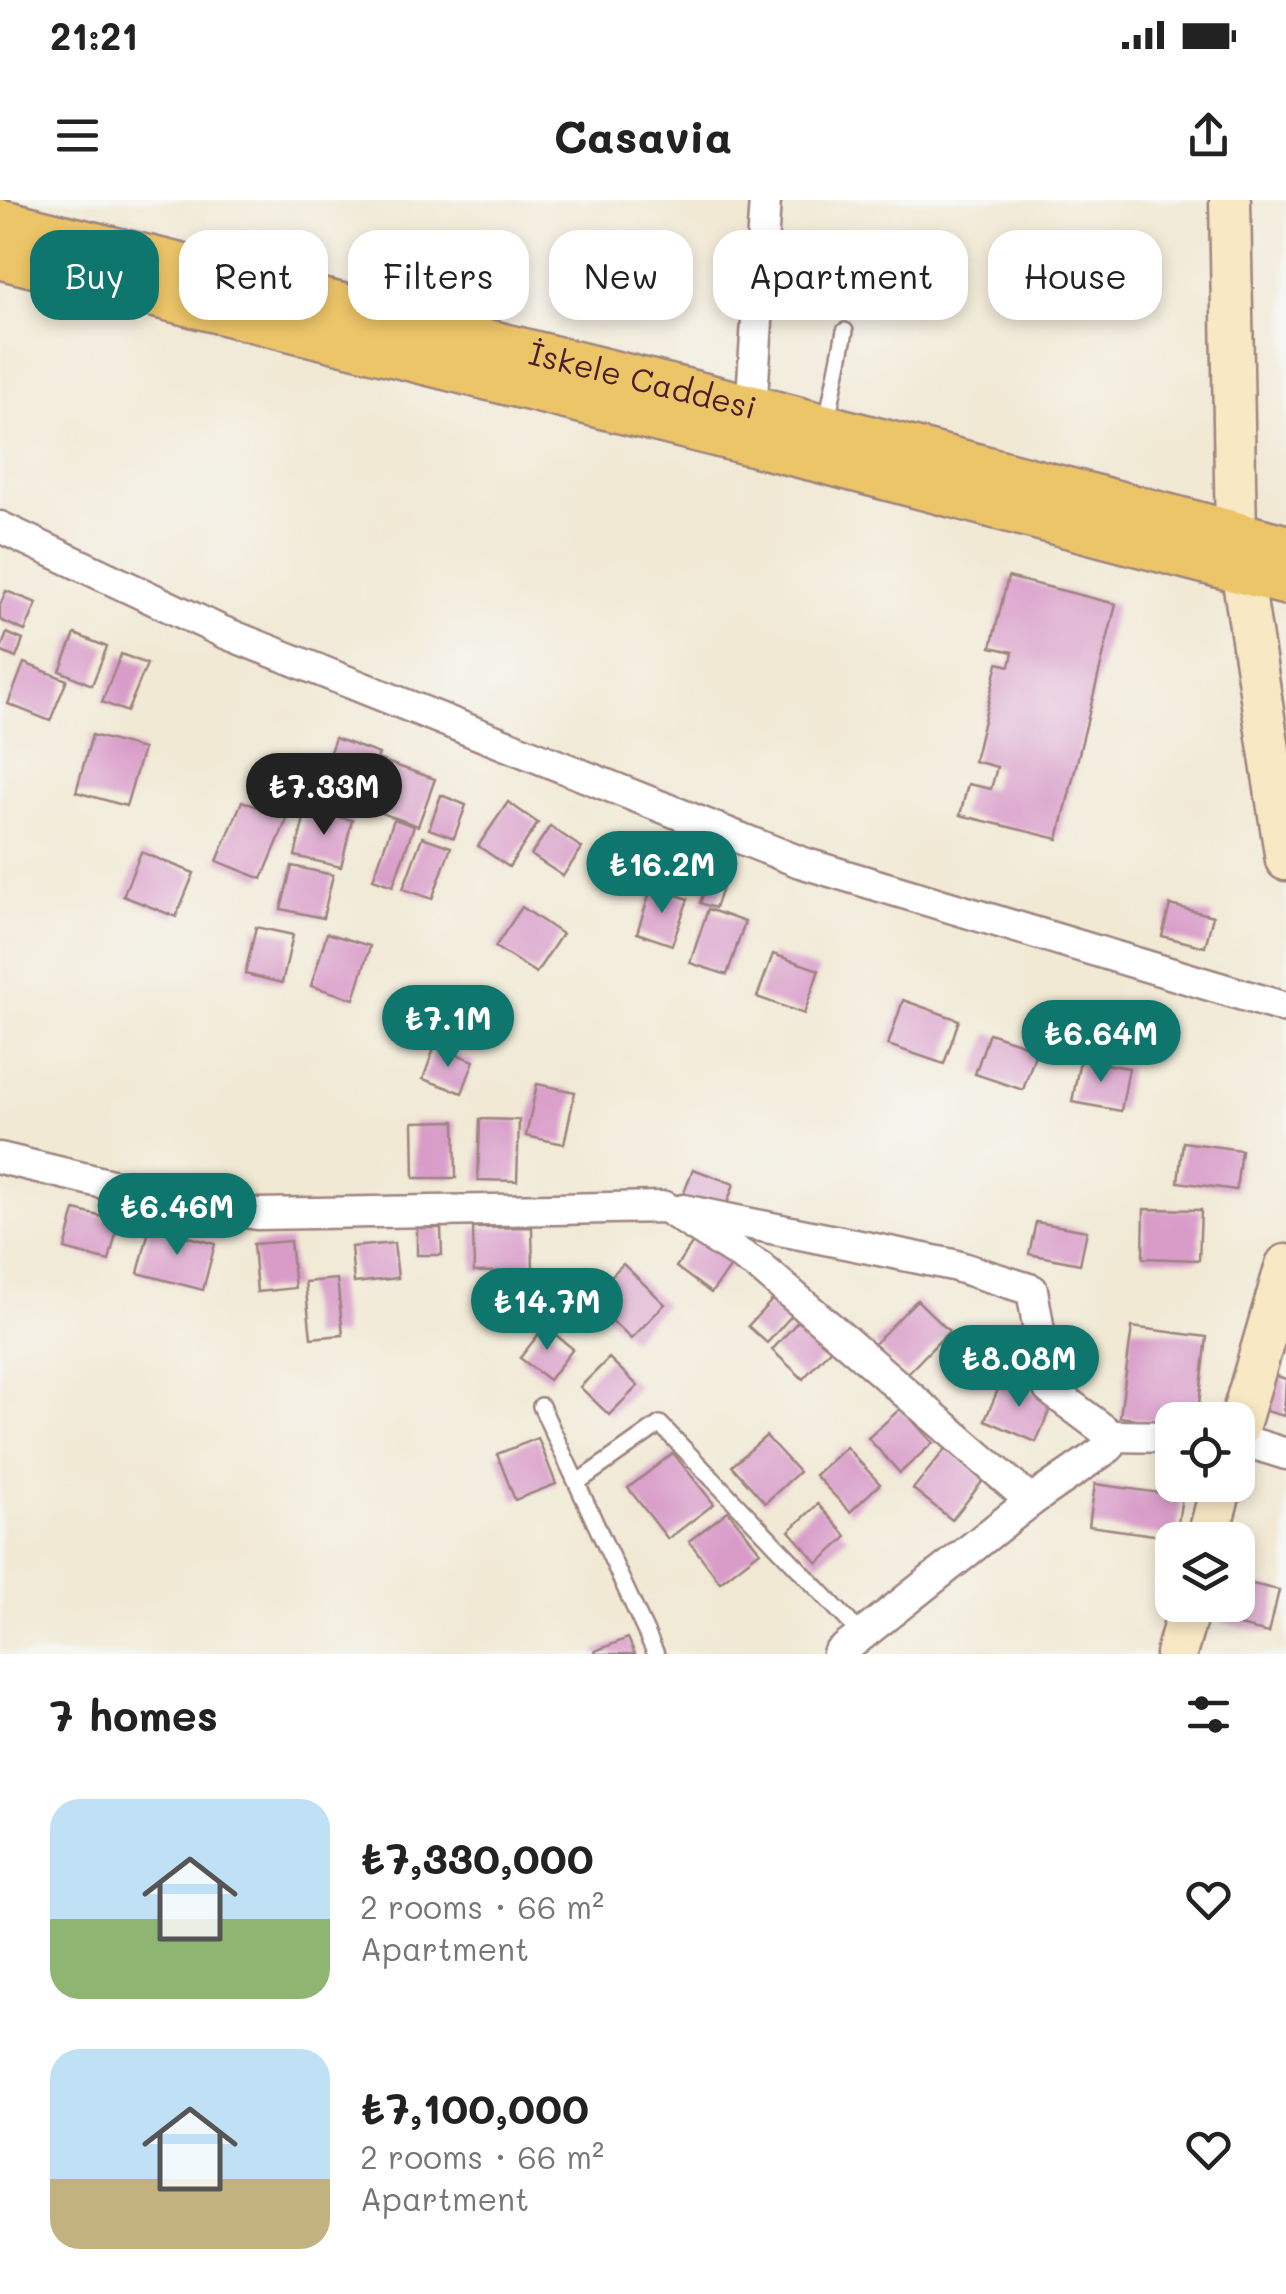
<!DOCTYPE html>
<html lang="en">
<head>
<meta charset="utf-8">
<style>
	:root { --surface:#fff; --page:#f6f6f6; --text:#222; --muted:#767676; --accent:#0f766e }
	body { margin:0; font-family:Mali,sans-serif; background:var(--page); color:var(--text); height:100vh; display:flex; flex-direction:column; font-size:38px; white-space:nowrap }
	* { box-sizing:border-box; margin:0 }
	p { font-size:32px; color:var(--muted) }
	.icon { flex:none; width:55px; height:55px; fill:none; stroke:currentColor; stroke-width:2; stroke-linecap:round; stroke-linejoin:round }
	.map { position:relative; height:1454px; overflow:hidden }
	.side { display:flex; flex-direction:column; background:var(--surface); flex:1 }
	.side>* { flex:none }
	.hud { position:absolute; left:30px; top:30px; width:1228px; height:90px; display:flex; gap:20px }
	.tools { position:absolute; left:1155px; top:1202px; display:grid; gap:20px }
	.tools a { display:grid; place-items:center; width:100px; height:100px; border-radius:20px; background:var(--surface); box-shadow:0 5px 15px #0003; font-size:50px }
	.price { position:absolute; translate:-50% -85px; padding:0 22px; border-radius:35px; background:var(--accent); color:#fff; font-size:32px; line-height:65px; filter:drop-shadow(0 2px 5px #0008) }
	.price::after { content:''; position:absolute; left:50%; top:60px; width:30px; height:22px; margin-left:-15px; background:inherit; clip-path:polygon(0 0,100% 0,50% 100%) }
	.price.on { background:#222; color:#fff }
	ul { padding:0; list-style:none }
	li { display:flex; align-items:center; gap:30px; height:250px; padding:0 50px }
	li span { display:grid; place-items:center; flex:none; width:280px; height:200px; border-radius:30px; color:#555 }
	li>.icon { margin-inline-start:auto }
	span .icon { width:120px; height:120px; fill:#fffc; stroke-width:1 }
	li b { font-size:42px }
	h2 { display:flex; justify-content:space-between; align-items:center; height:120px; padding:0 50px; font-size:42px }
	.tag { padding:0 35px; border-radius:30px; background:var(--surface); box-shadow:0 5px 15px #0003; font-size:35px; line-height:90px }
	.tag.on { background:var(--accent); color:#fff }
	.status { display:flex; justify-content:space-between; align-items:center; height:70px; padding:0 50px; background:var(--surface); direction:ltr }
	.status svg { height:28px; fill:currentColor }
	header { display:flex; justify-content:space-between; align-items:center; height:130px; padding:0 50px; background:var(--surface); font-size:45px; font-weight:700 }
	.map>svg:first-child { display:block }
</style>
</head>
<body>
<div class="status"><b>21:21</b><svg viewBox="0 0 49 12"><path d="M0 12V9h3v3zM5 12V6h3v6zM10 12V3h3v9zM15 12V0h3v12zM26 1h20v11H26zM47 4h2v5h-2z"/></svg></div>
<header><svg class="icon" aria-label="menu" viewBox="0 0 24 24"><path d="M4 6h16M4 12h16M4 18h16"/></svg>Casavia<svg class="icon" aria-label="share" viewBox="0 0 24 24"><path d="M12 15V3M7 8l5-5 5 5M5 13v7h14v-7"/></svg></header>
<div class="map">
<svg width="1286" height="1454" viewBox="0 0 1286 1454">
	<rect width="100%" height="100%" fill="#f6f6f2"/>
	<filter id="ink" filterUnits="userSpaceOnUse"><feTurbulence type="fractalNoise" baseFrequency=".01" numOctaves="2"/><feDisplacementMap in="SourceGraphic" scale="20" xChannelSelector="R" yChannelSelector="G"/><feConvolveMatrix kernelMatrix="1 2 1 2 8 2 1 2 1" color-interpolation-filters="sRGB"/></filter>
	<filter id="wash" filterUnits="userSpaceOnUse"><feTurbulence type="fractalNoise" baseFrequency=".0048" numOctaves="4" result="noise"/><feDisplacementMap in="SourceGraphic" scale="40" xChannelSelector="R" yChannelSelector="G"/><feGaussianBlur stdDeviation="2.25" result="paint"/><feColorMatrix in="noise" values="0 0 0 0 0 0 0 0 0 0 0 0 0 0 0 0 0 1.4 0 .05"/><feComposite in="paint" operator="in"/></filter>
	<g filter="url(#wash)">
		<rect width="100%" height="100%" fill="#f1e9d4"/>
		<g id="blocks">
			<g fill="#d99cc9">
				<path d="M1008,377L1116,404L1058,639L960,615L968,584L991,589L997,567L974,561L998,463L1010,466L1013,452L991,447Z"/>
				<path d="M6,391L37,403L25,431L0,420V405Z"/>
				<path d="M7,433L23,440L16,458L0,451Z"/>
				<path d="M75,434L107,447L92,485L60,471Z"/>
				<path d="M121,454L147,464L127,512L102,502Z"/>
				<path d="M24,463L67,480L50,521L8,504Z"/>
				<path d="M92,535L143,549L126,606L76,592Z"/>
				<path d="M335,538L379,554L377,559L435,579L418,626L316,590Z"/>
				<path d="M441,595L466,605L454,638L429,629Z"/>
				<path d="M242,601L287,619L262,679L217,661Z"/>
				<path d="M508,602L538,623L509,667L478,646Z"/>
				<path d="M306,610L352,620L341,667L295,656Z"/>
				<path d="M394,619L414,626L393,686L373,679Z"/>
				<path d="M550,626L582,648L563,676L531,655Z"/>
				<path d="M422,637L451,647L432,699L403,689Z"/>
				<path d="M141,652L194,673L176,717L123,696Z"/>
				<path d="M292,666L333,675L323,718L281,709Z"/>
				<path d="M709,679L724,683L715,708L700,703Z"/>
				<path d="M652,686L688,699L672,745L637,733Z"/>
				<path d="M1170,705L1213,716L1205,747L1162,736Z"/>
				<path d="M522,707L562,734L536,773L495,747Z"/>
				<path d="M708,709L745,722L727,775L690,763Z"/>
				<path d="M256,727L293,735L282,783L245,774Z"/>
				<path d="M327,733L370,746L354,799L311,786Z"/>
				<path d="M773,754L819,770L804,814L757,797Z"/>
				<path d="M903,800L959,820L944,864L888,845Z"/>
				<path d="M989,833L1037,849L1023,890L975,874Z"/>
				<path d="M435,846L474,861L462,893L423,879Z"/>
				<path d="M1080,860L1129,868L1121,911L1072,902Z"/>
				<path d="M537,884L575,892L564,944L526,936Z"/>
				<path d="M480,919L519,920L517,981L478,980Z"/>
				<path d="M455,921L456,978H414L413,922Z"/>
				<path d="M1183,942L1241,950L1236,990L1178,982Z"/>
				<path d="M693,969L734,984L724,1012L682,998Z"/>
				<path d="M1144,1009L1201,1010L1199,1060L1143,1058Z"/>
				<path d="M75,1010L119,1021L109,1061L65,1049Z"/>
				<path d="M1036,1022L1087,1031L1080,1064L1029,1054Z"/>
				<path d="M150,1027L215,1044L203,1090L138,1073Z"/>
				<path d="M532,1027L533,1071L474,1072L473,1028Z"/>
				<path d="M417,1028H441L442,1055H417Z"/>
				<path d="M701,1031L738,1058L711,1093L676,1067Z"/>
				<path d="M290,1041L295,1088L257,1092L253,1044Z"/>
				<path d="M394,1043L398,1078L354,1083L351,1047Z"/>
				<path d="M623,1064L665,1104L631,1139L589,1099Z"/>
				<path d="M337,1079L343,1135L311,1138L305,1082Z"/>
				<path d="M775,1097L793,1114L767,1143L748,1126Z"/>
				<path d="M917,1100L949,1131L906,1175L874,1144Z"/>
				<path d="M802,1117L833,1146L803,1179L772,1150Z"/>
				<path d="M545,1126L573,1149L549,1180L520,1158Z"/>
				<path d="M1132,1127L1207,1137L1197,1220H1172V1224L1120,1217Z"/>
				<path d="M609,1158L638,1186L609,1215L580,1187Z"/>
				<path d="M1265,1172L1286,1179L1284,1216L1255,1208Z"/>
				<path d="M1003,1178L1054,1200L1036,1242L985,1220Z"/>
				<path d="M901,1208L933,1243L900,1273L868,1238Z"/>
				<path d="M766,1236L799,1272L765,1303L732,1266Z"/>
				<path d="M538,1238L556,1284L515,1300L497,1254Z"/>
				<path d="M846,1247L880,1284L850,1312L815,1275Z"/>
				<path d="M947,1247L985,1278L952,1320L913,1289Z"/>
				<path d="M673,1253L714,1304L668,1339L628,1288Z"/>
				<path d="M1095,1284L1182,1296L1176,1338L1089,1326Z"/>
				<path d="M818,1304L847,1337L818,1363L789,1331Z"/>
				<path d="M728,1311L760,1351L720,1382L689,1341Z"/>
				<path d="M1238,1381L1279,1390L1269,1433L1222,1422L1226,1405H1238Z"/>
				<path d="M628,1438L635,1454H596L595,1451Z"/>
			</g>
		</g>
	</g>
	<g filter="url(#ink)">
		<use href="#blocks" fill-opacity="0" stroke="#9e8480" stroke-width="2.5"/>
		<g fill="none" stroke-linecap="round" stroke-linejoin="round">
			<defs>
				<g id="lane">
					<path d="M826,226L845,131"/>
					<path d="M541,1206L656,1454"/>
					<path d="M578,1282L660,1224L862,1435"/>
				</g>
				<g id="street">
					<path d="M750,227L765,0"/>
					<path d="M0,327L223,432L800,662L1286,808"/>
					<path d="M0,958L149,994L257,1014L665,1007L760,1067L1031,1301"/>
					<path d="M683,1010L953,1065L1032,1090L1049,1189L1112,1236"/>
					<path d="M1238,1239L1286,1254"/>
					<path d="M838,1454L1031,1301L1109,1247L1112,1236L1172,1237"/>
				</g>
				<g id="secondary">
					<path d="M1230,0L1236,335L1286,660"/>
					<path d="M1238,1229L1286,1065"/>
					<path d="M1207,1340L1222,1285"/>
					<path d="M1176,1454L1190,1405"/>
				</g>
				<g id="primary">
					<path id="s1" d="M0,22L752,208L1286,348"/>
					<path d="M0,56L818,259L1286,382"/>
				</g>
			</defs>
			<use href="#lane" stroke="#9e8480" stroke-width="20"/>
			<use href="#street" stroke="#9e8480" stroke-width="35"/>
			<use href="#secondary" stroke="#9e8480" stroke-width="45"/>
			<use href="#primary" stroke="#9e8480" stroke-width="50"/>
			<use href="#lane" stroke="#fff" stroke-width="15"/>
			<use href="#street" stroke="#fff" stroke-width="30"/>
			<use href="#secondary" stroke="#f8e8c3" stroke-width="40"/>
			<use href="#primary" stroke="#edc569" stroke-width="45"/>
		</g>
	</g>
	<g text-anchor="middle" stroke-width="9" stroke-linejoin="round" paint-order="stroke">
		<g font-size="32" fill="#4a1f2b" stroke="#f6f6f2">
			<text dy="11" stroke="none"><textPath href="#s1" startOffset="662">İskele Caddesi</textPath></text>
		</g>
	</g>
</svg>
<div class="tools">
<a><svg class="icon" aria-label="locate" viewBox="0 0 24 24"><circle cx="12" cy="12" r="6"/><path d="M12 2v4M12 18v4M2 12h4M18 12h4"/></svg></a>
<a><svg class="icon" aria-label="layers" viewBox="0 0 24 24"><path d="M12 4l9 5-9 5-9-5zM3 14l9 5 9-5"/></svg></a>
</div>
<b class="price on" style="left:324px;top:638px">₺7.33M</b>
<b class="price" style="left:662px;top:716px">₺16.2M</b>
<b class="price" style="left:448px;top:870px">₺7.1M</b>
<b class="price" style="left:1101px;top:885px">₺6.64M</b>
<b class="price" style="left:177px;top:1058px">₺6.46M</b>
<b class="price" style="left:547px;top:1153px">₺14.7M</b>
<b class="price" style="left:1019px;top:1210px">₺8.08M</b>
<div class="hud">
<a class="tag on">Buy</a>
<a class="tag">Rent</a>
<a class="tag">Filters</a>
<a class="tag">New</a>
<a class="tag">Apartment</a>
<a class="tag">House</a>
</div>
</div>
<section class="side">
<h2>7 homes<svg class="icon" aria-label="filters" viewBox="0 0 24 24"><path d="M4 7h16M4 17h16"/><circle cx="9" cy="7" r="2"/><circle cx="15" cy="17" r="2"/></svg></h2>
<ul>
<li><span style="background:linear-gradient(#bfe0f5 60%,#8fb573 0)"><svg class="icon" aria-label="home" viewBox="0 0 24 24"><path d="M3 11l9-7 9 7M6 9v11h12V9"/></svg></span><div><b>₺7,330,000</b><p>2 rooms · 66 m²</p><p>Apartment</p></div><svg class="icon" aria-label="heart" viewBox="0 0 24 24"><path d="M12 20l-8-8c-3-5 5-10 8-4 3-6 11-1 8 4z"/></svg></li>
<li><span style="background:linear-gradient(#bfe0f5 65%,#c2b280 0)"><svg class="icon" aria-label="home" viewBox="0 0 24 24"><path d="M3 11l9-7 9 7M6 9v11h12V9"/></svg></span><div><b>₺7,100,000</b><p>2 rooms · 66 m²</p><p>Apartment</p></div><svg class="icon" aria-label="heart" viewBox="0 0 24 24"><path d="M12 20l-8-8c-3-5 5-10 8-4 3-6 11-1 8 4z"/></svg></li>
</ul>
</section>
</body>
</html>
